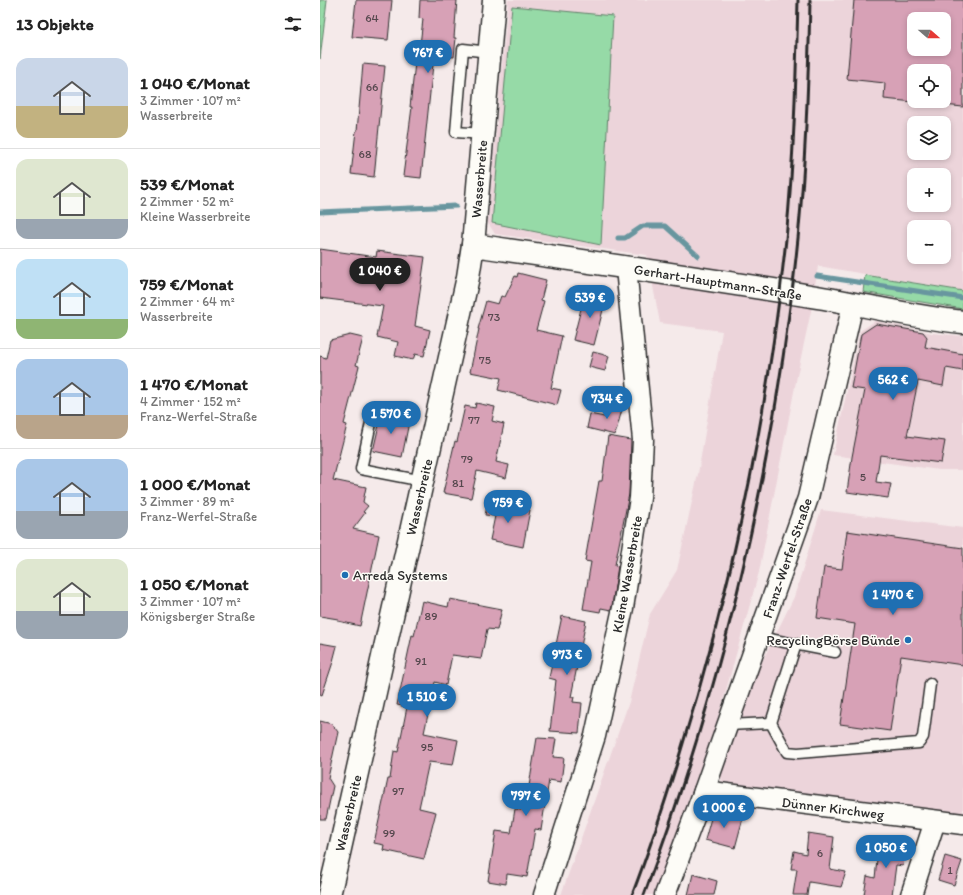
<!DOCTYPE html>
<html lang="de">
<head>
<meta charset="utf-8">
<style>
	:root { --surface:#fff; --page:#f6f6f6; --text:#222; --muted:#767676; --line:#e0e0e0; --accent:#1f6fb2 }
	body { margin:0; font-family:Itim,sans-serif; background:var(--page); color:var(--text); height:100vh; display:flex; flex-direction:column; font-size:15px; white-space:nowrap }
	* { box-sizing:border-box; margin:0 }
	p { font-size:13px; color:var(--muted) }
	.icon { flex:none; width:22px; height:22px; fill:none; stroke:currentColor; stroke-width:2; stroke-linecap:round; stroke-linejoin:round }
	.map { position:relative; flex:1; overflow:hidden }
	.details { display:flex; flex-direction:column; background:var(--surface); width:320px }
	.details>* { flex:none }
	.needle { width:26px; rotate:110deg }
	.controls { position:absolute; left:587px; top:12px; display:grid; gap:8px }
	.controls a { display:grid; place-items:center; width:44px; height:44px; border-radius:8px; background:var(--surface); box-shadow:0 2px 6px #0003; font-size:20px }
	.price { position:absolute; translate:-50% -34px; padding:0 9px; border-radius:14px; background:var(--accent); color:#fff; font-size:13px; line-height:26px; filter:drop-shadow(0 1px 2px #0008) }
	.price::after { content:''; position:absolute; left:50%; top:24px; width:12px; height:9px; margin-left:-6px; background:inherit; clip-path:polygon(0 0,100% 0,50% 100%) }
	.price.current { background:#222; color:#fff }
	ul { padding:0; list-style:none }
	li { display:flex; align-items:center; gap:12px; height:100px; padding:0 16px }
	li+li { border-top:1px solid var(--line) }
	li span { display:grid; place-items:center; flex:none; width:112px; height:80px; border-radius:12px; color:#555 }
	li>.icon { margin-inline-start:auto }
	span .icon { width:48px; height:48px; fill:#fffc; stroke-width:1 }
	li b { font-size:17px }
	h2 { display:flex; justify-content:space-between; align-items:center; height:48px; padding:0 16px; font-size:17px }
	main { display:flex; flex:1; min-height:0 }
	.map>svg:first-child { display:block }
</style>
</head>
<body>
<main>
<section class="details">
<h2>13 Objekte<svg class="icon" aria-label="filters" viewBox="0 0 24 24"><path d="M4 7h16M4 17h16"/><circle cx="9" cy="7" r="2"/><circle cx="15" cy="17" r="2"/></svg></h2>
<ul>
<li><span style="background:linear-gradient(#c9d6e8 60%,#c2b280 0)"><svg class="icon" aria-label="home" viewBox="0 0 24 24"><path d="M3 11l9-7 9 7M6 9v11h12V9"/></svg></span><div><b>1 040 €/Monat</b><p>3 Zimmer · 107 m²</p><p>Wasserbreite</p></div></li>
<li><span style="background:linear-gradient(#dfe7d0 75%,#9aa5b1 0)"><svg class="icon" aria-label="home" viewBox="0 0 24 24"><path d="M3 11l9-7 9 7M6 9v11h12V9"/></svg></span><div><b>539 €/Monat</b><p>2 Zimmer · 52 m²</p><p>Kleine Wasserbreite</p></div></li>
<li><span style="background:linear-gradient(#bfe0f5 75%,#8fb573 0)"><svg class="icon" aria-label="home" viewBox="0 0 24 24"><path d="M3 11l9-7 9 7M6 9v11h12V9"/></svg></span><div><b>759 €/Monat</b><p>2 Zimmer · 64 m²</p><p>Wasserbreite</p></div></li>
<li><span style="background:linear-gradient(#a9c7e8 70%,#b9a48a 0)"><svg class="icon" aria-label="home" viewBox="0 0 24 24"><path d="M3 11l9-7 9 7M6 9v11h12V9"/></svg></span><div><b>1 470 €/Monat</b><p>4 Zimmer · 152 m²</p><p>Franz-Werfel-Straße</p></div></li>
<li><span style="background:linear-gradient(#a9c7e8 65%,#9aa5b1 0)"><svg class="icon" aria-label="home" viewBox="0 0 24 24"><path d="M3 11l9-7 9 7M6 9v11h12V9"/></svg></span><div><b>1 000 €/Monat</b><p>3 Zimmer · 89 m²</p><p>Franz-Werfel-Straße</p></div></li>
<li><span style="background:linear-gradient(#dfe7d0 65%,#9aa5b1 0)"><svg class="icon" aria-label="home" viewBox="0 0 24 24"><path d="M3 11l9-7 9 7M6 9v11h12V9"/></svg></span><div><b>1 050 €/Monat</b><p>3 Zimmer · 107 m²</p><p>Königsberger Straße</p></div></li>
</ul>
</section>
<div class="map">
<svg width="643" height="895" viewBox="0 0 643 895">
	<rect width="100%" height="100%" fill="#f5eaea"/>
	<filter id="ink" filterUnits="userSpaceOnUse"><feTurbulence type="fractalNoise" baseFrequency=".025" numOctaves="2"/><feDisplacementMap in="SourceGraphic" scale="8" xChannelSelector="R" yChannelSelector="G"/><feConvolveMatrix kernelMatrix="1 2 1 2 8 2 1 2 1" color-interpolation-filters="sRGB"/></filter>
	<g filter="url(#ink)">
		<g fill="#ecd4da" fill-rule="evenodd">
			<path d="M188,0H643V291L498,266L491,311L478,371L439,572L398,719L334,895H241L309,702L330,614L357,570L378,474L402,331L340,323L327,255L175,234L168,223ZM594,19H624V49H594ZM594,71H624V101H594ZM594,123H624V153H594ZM594,175H624V205H594ZM594,227H624V257H594Z"/>
			<path d="M555,321L612,333L643,336V470H619L513,455L540,331Z"/>
			<path d="M501,510L643,528V817L411,789L403,782L399,772L441,664L474,597Z"/>
		</g>
		<g fill="#96daa7" stroke="#608269">
			<path d="M0,0H7L0,59Z"/>
			<path d="M192,6L293,16L281,245L172,223Z"/>
			<path d="M545,275L643,291V309L543,292Z"/>
		</g>
		<g fill="none" stroke-linecap="round" stroke-linejoin="round">
			<g stroke="#67969f" stroke-width="5">
				<path d="M0,212L136,206"/>
				<path d="M298,238H305L323,226H345L378,256"/>
				<path d="M497,276L643,298"/>
			</g>
		</g>
		<g fill="#d7a1b6" stroke="#2b2b2b" fill-rule="evenodd">
			<path d="M36,0H72L68,40L32,37Z"/>
			<path d="M100,0H137L134,38H136L134,57L114,55L101,178L83,176L92,107H90L96,54H99L103,19L99,18Z"/>
			<path d="M534,0H643V107L624,105V71H594V102L564,99L565,83L527,79ZM594,19H624V49H594Z"/>
			<path d="M43,64L65,66L54,177L31,174L36,131H37Z"/>
			<path d="M0,249L56,257L57,251L105,257L95,326L110,330L104,356L95,354L93,360L75,356L78,342L57,337L63,306L0,298Z"/>
			<path d="M198,273L226,280L221,300L224,301L216,330L242,336L231,388L241,390L237,405L178,390L181,378L150,372L159,329H158L166,301L178,304L181,296L185,297L195,276L197,277Z"/>
			<path d="M265,293L286,298L274,345L253,340Z"/>
			<path d="M556,324L603,332L607,337L605,347L643,354V371L626,368L623,386L598,381L587,436L625,441L621,463L560,455L556,482L571,484L568,498L527,492L532,457L545,390L531,388L541,334Z"/>
			<path d="M30,335L43,338L36,365L39,366L24,424L27,425L13,480L46,487L43,502L48,506L43,512L45,513L33,529L59,535L40,626L18,621V619L0,616V356L6,358L10,340Z"/>
			<path d="M273,352L289,356L285,371L269,367Z"/>
			<path d="M288,402L303,406L295,435L267,428L270,414L284,417Z"/>
			<path d="M156,403L175,407L172,421L184,424L176,462L189,465L186,478L157,471L151,498L123,493L135,441L137,442L145,406L155,408Z"/>
			<path d="M62,412L84,417L88,422V427L82,457L53,451Z"/>
			<path d="M288,436L311,440L309,494L295,565L298,566L292,606L291,610L281,608L280,612L263,609L271,562L265,561L279,481H282Z"/>
			<path d="M168,502L210,510L203,547L170,540L175,516L165,515Z"/>
			<path d="M527,531L643,548V665L581,656L570,731L520,724L535,624L497,618L504,567L522,569Z"/>
			<path d="M130,599L182,609L177,630L167,629L161,659L132,655L126,685L115,682L104,733L138,740L133,765L109,762L99,808L116,812L104,859L63,850L64,845L54,843L68,779H70L74,751L78,752L87,707L77,705L92,635L94,636L102,601L128,607Z"/>
			<path d="M242,616L266,621L251,697H254L253,702L262,703L259,733L230,731L236,680L229,678Z"/>
			<path d="M0,643L17,646L12,665L2,695L0,694Z"/>
			<path d="M0,721L12,724L18,732L8,778L13,786L6,819H0Z"/>
			<path d="M217,738L236,739L233,757L244,758L241,782L229,780L221,830L215,829L207,877L187,874L186,884L168,881L176,831L191,833L195,809L201,810L202,798H207Z"/>
			<path d="M393,811L423,818L415,848L385,840Z"/>
			<path d="M488,833L514,837L510,869L526,872L521,887L489,882L487,895H473L477,869H471L474,851L486,854Z"/>
			<path d="M559,841L586,845L583,866L576,865L572,895H544L547,876L555,878Z"/>
			<path d="M625,856L642,861L634,885L618,880Z"/>
			<path d="M373,874L397,881L394,895H368Z"/>
		</g>
		<g fill="none" stroke-linecap="round" stroke-linejoin="round">
			<defs>
				<g id="service">
					<path d="M163,134L136,132L143,49L169,52"/>
					<path d="M51,423L41,469L103,481"/>
					<path d="M439,637L515,652"/>
					<path d="M451,723L476,644"/>
					<path d="M408,725L451,723L467,752L478,753L599,743L603,737L610,684"/>
				</g>
				<g id="minor">
					<path d="M384,791L643,824"/>
					<path d="M224,895L275,736L303,608L320,498L323,440L306,268"/>
					<path d="M345,895L384,791L488,498L533,304"/>
					<path d="M591,895L615,821"/>
				</g>
				<path id="tertiary" d="M153,245C264,261 375,277 485,295C538,303 590,317 643,322"/>
				<path id="secondary" d="M9,895L19,853L148,277L153,245L174,0"/>
			</defs>
			<use href="#service" stroke="#2b2b2b" stroke-width="13"/>
			<use href="#minor" stroke="#2b2b2b" stroke-width="23"/>
			<use href="#tertiary" stroke="#2b2b2b" stroke-width="25"/>
			<use href="#secondary" stroke="#2b2b2b" stroke-width="25"/>
			<use href="#service" stroke="#fdfcf7" stroke-width="10"/>
			<use href="#minor" stroke="#fdfcf7" stroke-width="20"/>
			<use href="#tertiary" stroke="#fdfcf7" stroke-width="22"/>
			<use href="#secondary" stroke="#fdfcf7" stroke-width="22"/>
			<g stroke="#2b2b2b" stroke-width="3">
				<path d="M312,895C329,851 344,805 358,760C411,590 448,416 466,239C474,159 476,80 478,0"/>
				<path d="M324,895C395,706 444,508 470,307C484,206 488,102 490,0"/>
			</g>
		</g>
	</g>
	<g fill="#1f6fb2" stroke="#fdfcf7" stroke-width="1.5">
		<circle cx="25" cy="575" r="4"/>
		<circle cx="588" cy="640" r="4"/>
	</g>
	<g text-anchor="middle" stroke-width="3" stroke-linejoin="round" paint-order="stroke">
		<g font-size="12" fill="#56484e">
			<text x="52" y="22">64</text>
			<text x="52" y="91">66</text>
			<text x="45" y="158">68</text>
			<text x="174" y="321">73</text>
			<text x="165" y="364">75</text>
			<text x="154" y="424">77</text>
			<text x="147" y="463">79</text>
			<text x="543" y="481">5</text>
			<text x="138" y="487">81</text>
			<text x="111" y="620">89</text>
			<text x="101" y="665">91</text>
			<text x="107" y="751">95</text>
			<text x="78" y="795">97</text>
			<text x="69" y="837">99</text>
			<text x="500" y="857">6</text>
			<text x="630" y="874">1</text>
		</g>
		<g font-size="14" fill="#2b2b2b" stroke="#fdfcf7">
			<text transform="translate(159 179) rotate(-85)" y="5">Wasserbreite</text>
			<text transform="translate(398 282) rotate(9)" y="5">Gerhart-Hauptmann-Straße</text>
			<text transform="translate(99 497) rotate(-77)" y="5">Wasserbreite</text>
			<text transform="translate(467 558) rotate(-71)" y="5">Franz-Werfel-Straße</text>
			<text transform="translate(307 574) rotate(-80)" y="5">Kleine Wasserbreite</text>
			<text transform="translate(513 808) rotate(7)" y="5">Dünner Kirchweg</text>
			<text transform="translate(28 813) rotate(-77)" y="5">Wasserbreite</text>
		</g>
		<g font-size="14" fill="#2b2b2b" stroke="#fdfcf7" text-anchor="start">
			<text x="33" y="580">Arreda Systems</text>
			<text x="580" y="645" text-anchor="end">RecyclingBörse Bünde</text>
		</g>
	</g>
</svg>
<div class="controls">
<a><svg class="needle" viewBox="-14 -14 28 28"><path d="M0-13l5 13h-10z" fill="#e53935"/><path d="M0 13l5-13h-10z" fill="#767676"/></svg></a>
<a><svg class="icon" aria-label="locate" viewBox="0 0 24 24"><circle cx="12" cy="12" r="6"/><path d="M12 2v4M12 18v4M2 12h4M18 12h4"/></svg></a>
<a><svg class="icon" aria-label="layers" viewBox="0 0 24 24"><path d="M12 4l9 5-9 5-9-5zM3 14l9 5 9-5"/></svg></a>
<a>+</a>
<a>−</a>
</div>
<b class="price" style="left:108px;top:74px">767 €</b>
<b class="price current" style="left:60px;top:292px">1 040 €</b>
<b class="price" style="left:270px;top:319px">539 €</b>
<b class="price" style="left:573px;top:401px">562 €</b>
<b class="price" style="left:287px;top:420px">734 €</b>
<b class="price" style="left:71px;top:435px">1 570 €</b>
<b class="price" style="left:188px;top:524px">759 €</b>
<b class="price" style="left:573px;top:616px">1 470 €</b>
<b class="price" style="left:247px;top:676px">973 €</b>
<b class="price" style="left:107px;top:718px">1 510 €</b>
<b class="price" style="left:206px;top:817px">797 €</b>
<b class="price" style="left:404px;top:829px">1 000 €</b>
<b class="price" style="left:566px;top:869px">1 050 €</b>
</div>
</main>
</body>
</html>
